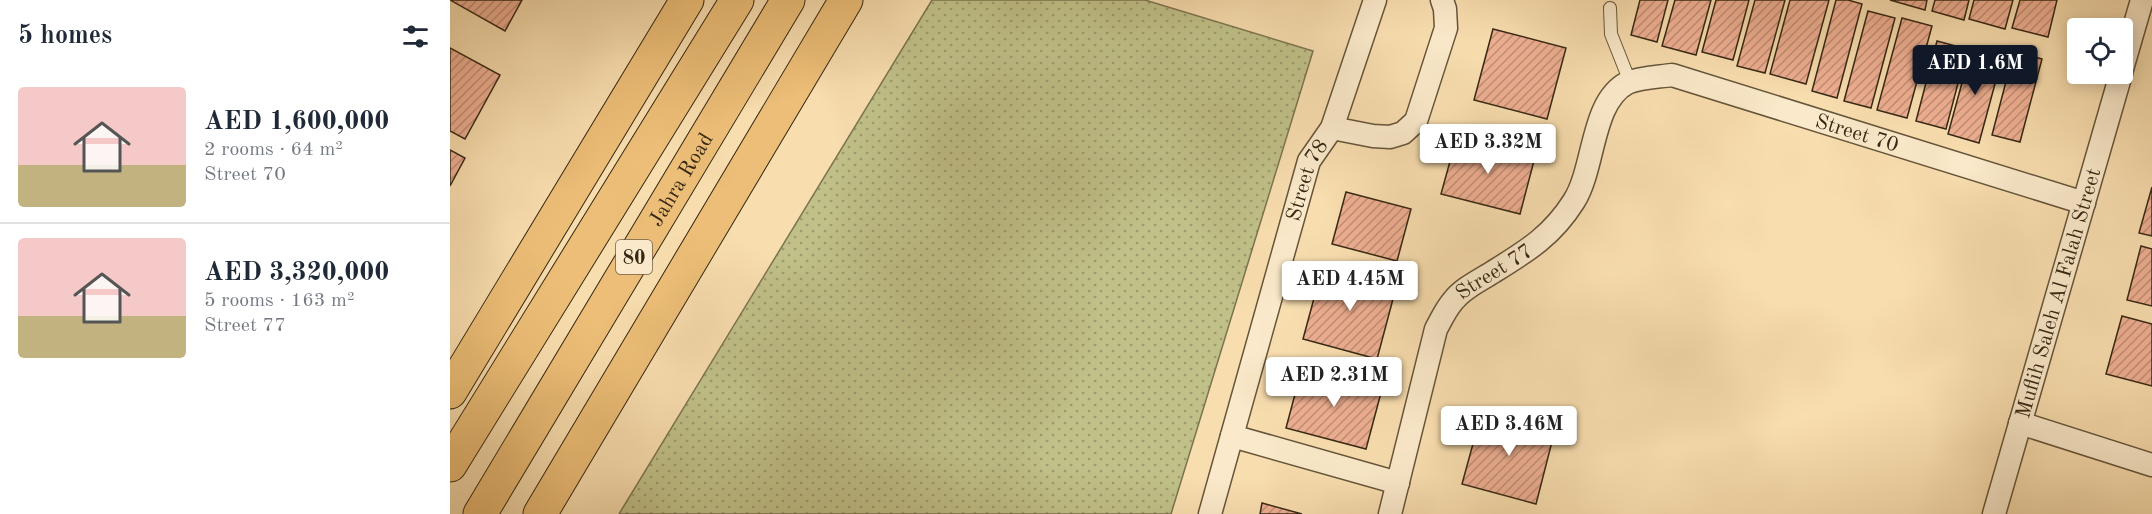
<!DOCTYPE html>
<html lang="en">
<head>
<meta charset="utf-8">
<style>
	:root { --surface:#fff; --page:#f6f6f7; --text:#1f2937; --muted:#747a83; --line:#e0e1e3; --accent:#111827 }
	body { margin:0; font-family:"Old Standard TT",serif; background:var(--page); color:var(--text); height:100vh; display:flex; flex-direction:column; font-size:22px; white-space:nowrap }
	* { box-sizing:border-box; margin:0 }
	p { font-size:20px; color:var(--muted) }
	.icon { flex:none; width:33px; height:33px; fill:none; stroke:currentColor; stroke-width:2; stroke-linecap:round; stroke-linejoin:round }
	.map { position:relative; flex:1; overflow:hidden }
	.details { display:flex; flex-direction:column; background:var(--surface); width:450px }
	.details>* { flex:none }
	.fabs { position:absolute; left:1617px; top:18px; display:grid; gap:12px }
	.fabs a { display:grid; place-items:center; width:66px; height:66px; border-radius:6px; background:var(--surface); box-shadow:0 3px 15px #0003; font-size:30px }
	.price { position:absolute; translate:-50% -51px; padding:0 14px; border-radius:6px; background:#fff; color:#222; font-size:20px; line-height:39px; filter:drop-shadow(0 2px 3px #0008) }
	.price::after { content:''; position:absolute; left:50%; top:36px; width:18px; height:14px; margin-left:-9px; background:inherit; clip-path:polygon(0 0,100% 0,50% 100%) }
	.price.on { background:var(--accent); color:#fff }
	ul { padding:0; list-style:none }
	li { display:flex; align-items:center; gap:18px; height:150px; padding:0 18px }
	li+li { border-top:2px solid var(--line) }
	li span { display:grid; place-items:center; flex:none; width:168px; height:120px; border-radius:6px; color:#555 }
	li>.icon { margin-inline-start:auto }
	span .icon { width:72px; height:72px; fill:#fffc; stroke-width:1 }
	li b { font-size:26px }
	h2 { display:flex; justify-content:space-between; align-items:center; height:72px; padding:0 18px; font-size:26px }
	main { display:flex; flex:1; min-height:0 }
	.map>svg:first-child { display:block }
</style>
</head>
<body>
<main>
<section class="details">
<h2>5 homes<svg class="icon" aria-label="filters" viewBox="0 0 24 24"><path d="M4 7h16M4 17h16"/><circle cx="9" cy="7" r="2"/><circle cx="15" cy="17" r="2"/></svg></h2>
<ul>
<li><span style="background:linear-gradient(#f6c9c9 65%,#c2b280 0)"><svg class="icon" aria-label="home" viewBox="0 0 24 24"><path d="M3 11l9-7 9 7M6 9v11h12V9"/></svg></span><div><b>AED 1,600,000</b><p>2 rooms · 64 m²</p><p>Street 70</p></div></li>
<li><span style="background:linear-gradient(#f6c9c9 65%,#c2b280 0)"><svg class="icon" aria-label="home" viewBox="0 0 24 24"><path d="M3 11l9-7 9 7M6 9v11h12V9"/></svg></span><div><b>AED 3,320,000</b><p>5 rooms · 163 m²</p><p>Street 77</p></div></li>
</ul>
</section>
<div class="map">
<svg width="1702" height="514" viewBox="0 0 1702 514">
	<defs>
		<pattern id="grass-dots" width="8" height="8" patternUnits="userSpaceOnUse" patternTransform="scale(1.5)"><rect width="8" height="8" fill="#c0c088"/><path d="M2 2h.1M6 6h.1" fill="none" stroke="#9d9c6e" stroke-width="1.8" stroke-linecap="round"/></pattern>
		<pattern id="building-hatch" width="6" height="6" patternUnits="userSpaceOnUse" patternTransform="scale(1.5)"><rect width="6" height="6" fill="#eeaf92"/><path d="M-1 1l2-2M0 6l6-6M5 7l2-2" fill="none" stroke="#c28e76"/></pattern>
	</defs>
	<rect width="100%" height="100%" fill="#f8ddae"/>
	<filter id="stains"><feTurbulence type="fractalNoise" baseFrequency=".00333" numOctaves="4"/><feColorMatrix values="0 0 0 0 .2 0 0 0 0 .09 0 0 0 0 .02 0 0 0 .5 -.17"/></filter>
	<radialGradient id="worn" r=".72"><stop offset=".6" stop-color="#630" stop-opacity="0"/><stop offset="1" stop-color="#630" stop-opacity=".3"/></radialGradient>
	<path fill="url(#grass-dots)" stroke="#7b744e" stroke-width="1.5" d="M482,0H695L863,51L721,514H169Z"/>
	<g fill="url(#building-hatch)" stroke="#362814" stroke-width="1.5">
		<path d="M0,0H72L55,31Z"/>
		<path d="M1190,0H1218L1207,42L1181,35Z"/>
		<path d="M1225,0H1261L1246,55L1212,46Z"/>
		<path d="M1266,0H1299L1283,60L1252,52Z"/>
		<path d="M1305,0H1335L1315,73L1287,66Z"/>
		<path d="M1340,0H1379L1356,84L1320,74Z"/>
		<path d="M1386,0H1398L1412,4L1387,98L1362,91Z"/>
		<path d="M1440,0H1477L1475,10Z"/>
		<path d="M1485,0H1519L1514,20L1482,11Z"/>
		<path d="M1524,0H1563L1555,29L1519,19Z"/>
		<path d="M1570,0H1607L1598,37L1562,28Z"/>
		<path d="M1418,11L1445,18L1421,108L1394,101Z"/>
		<path d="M1452,18L1482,26L1457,118L1427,110Z"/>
		<path d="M1043,29L1116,48L1097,119L1024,100Z"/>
		<path d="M1487,41L1517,49L1496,129L1466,121Z"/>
		<path d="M0,48L50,75L15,139L0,131Z"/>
		<path d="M1521,50L1552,58L1529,143L1498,134Z"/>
		<path d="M1564,51L1592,59L1570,142L1542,135Z"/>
		<path d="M1007,136L1085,157L1070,214L991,194Z"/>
		<path d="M0,150L15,158L0,186Z"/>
		<path d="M1702,187V236L1689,233Z"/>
		<path d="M896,192L961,209L947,261L882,244Z"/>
		<path d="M1691,246L1702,249V306L1677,300Z"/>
		<path d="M873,265L947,284L927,359L853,339Z"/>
		<path d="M1672,316L1702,324V386L1656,374Z"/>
		<path d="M852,368L932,389L916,449L836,428Z"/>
		<path d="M1032,411L1105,430L1086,504L1012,484Z"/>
		<path d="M812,503L852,514H810Z"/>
	</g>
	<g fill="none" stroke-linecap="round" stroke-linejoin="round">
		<defs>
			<path id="service" d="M1160,8L1161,34L1180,82"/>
			<g id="minor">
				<path d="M1672,69L1692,0"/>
				<path d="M882,128L923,136L940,137L953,133L966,121L996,28L995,9L992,0"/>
				<path d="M1570,423L1702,465"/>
				<path d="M782,436L948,483"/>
				<path id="s1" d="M760,514L859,161L882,128L925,0"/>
				<path id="s2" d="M940,514L986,329C991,320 996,309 1003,301C1013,288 1029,281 1043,272C1077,251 1102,236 1124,201C1145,168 1141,102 1177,83C1190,77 1208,77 1222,75L1634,203"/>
				<path id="s3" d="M1544,514L1671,74"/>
			</g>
			<g id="primary">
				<path d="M0,392L237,0"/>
				<path d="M90,514L396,0"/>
			</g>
			<g id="motorway">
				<path d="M0,465L287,0"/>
				<path id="s4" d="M30,514L338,0"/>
			</g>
		</defs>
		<use href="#service" stroke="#66553a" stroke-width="14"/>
		<use href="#minor" stroke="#66553a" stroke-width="25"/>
		<use href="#primary" stroke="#362814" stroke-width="35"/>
		<use href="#motorway" stroke="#362814" stroke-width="35"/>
		<use href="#service" stroke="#fae9ca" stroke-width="12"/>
		<use href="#minor" stroke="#fae9ca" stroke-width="22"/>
		<use href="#primary" stroke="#ecbe77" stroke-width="33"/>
		<use href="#motorway" stroke="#ecbe77" stroke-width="33"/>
	</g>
	<g text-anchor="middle" stroke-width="5" stroke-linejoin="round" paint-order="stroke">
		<rect fill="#fae9ca" stroke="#71624b" stroke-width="1.5" x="166" y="240" width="36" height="34" rx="4.5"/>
		<g font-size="20" font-weight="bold" fill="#362814">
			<text x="184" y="264">80</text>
		</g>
		<g font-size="21" fill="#362814" stroke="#fae9ca">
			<text dy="7" stroke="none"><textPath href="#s2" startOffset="754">Street 70</textPath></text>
			<text dy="7" stroke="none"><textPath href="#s4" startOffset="390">Jahra Road</textPath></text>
			<text dy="7" stroke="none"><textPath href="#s1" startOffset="348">Street 78</textPath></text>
			<text dy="7" stroke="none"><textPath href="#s2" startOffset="274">Street 77</textPath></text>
			<text dy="7" stroke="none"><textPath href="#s3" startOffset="230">Muflih Saleh Al Falah Street</textPath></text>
		</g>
	</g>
	<rect width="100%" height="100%" filter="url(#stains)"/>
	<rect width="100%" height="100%" fill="url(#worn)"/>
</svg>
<div class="fabs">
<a><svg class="icon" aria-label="locate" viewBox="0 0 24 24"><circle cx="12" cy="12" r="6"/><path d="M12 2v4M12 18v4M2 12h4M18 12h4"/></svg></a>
</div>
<b class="price on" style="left:1525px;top:96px">AED 1.6M</b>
<b class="price" style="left:1038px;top:175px">AED 3.32M</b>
<b class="price" style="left:900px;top:312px">AED 4.45M</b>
<b class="price" style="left:884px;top:408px">AED 2.31M</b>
<b class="price" style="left:1059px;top:457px">AED 3.46M</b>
</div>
</main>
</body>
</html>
